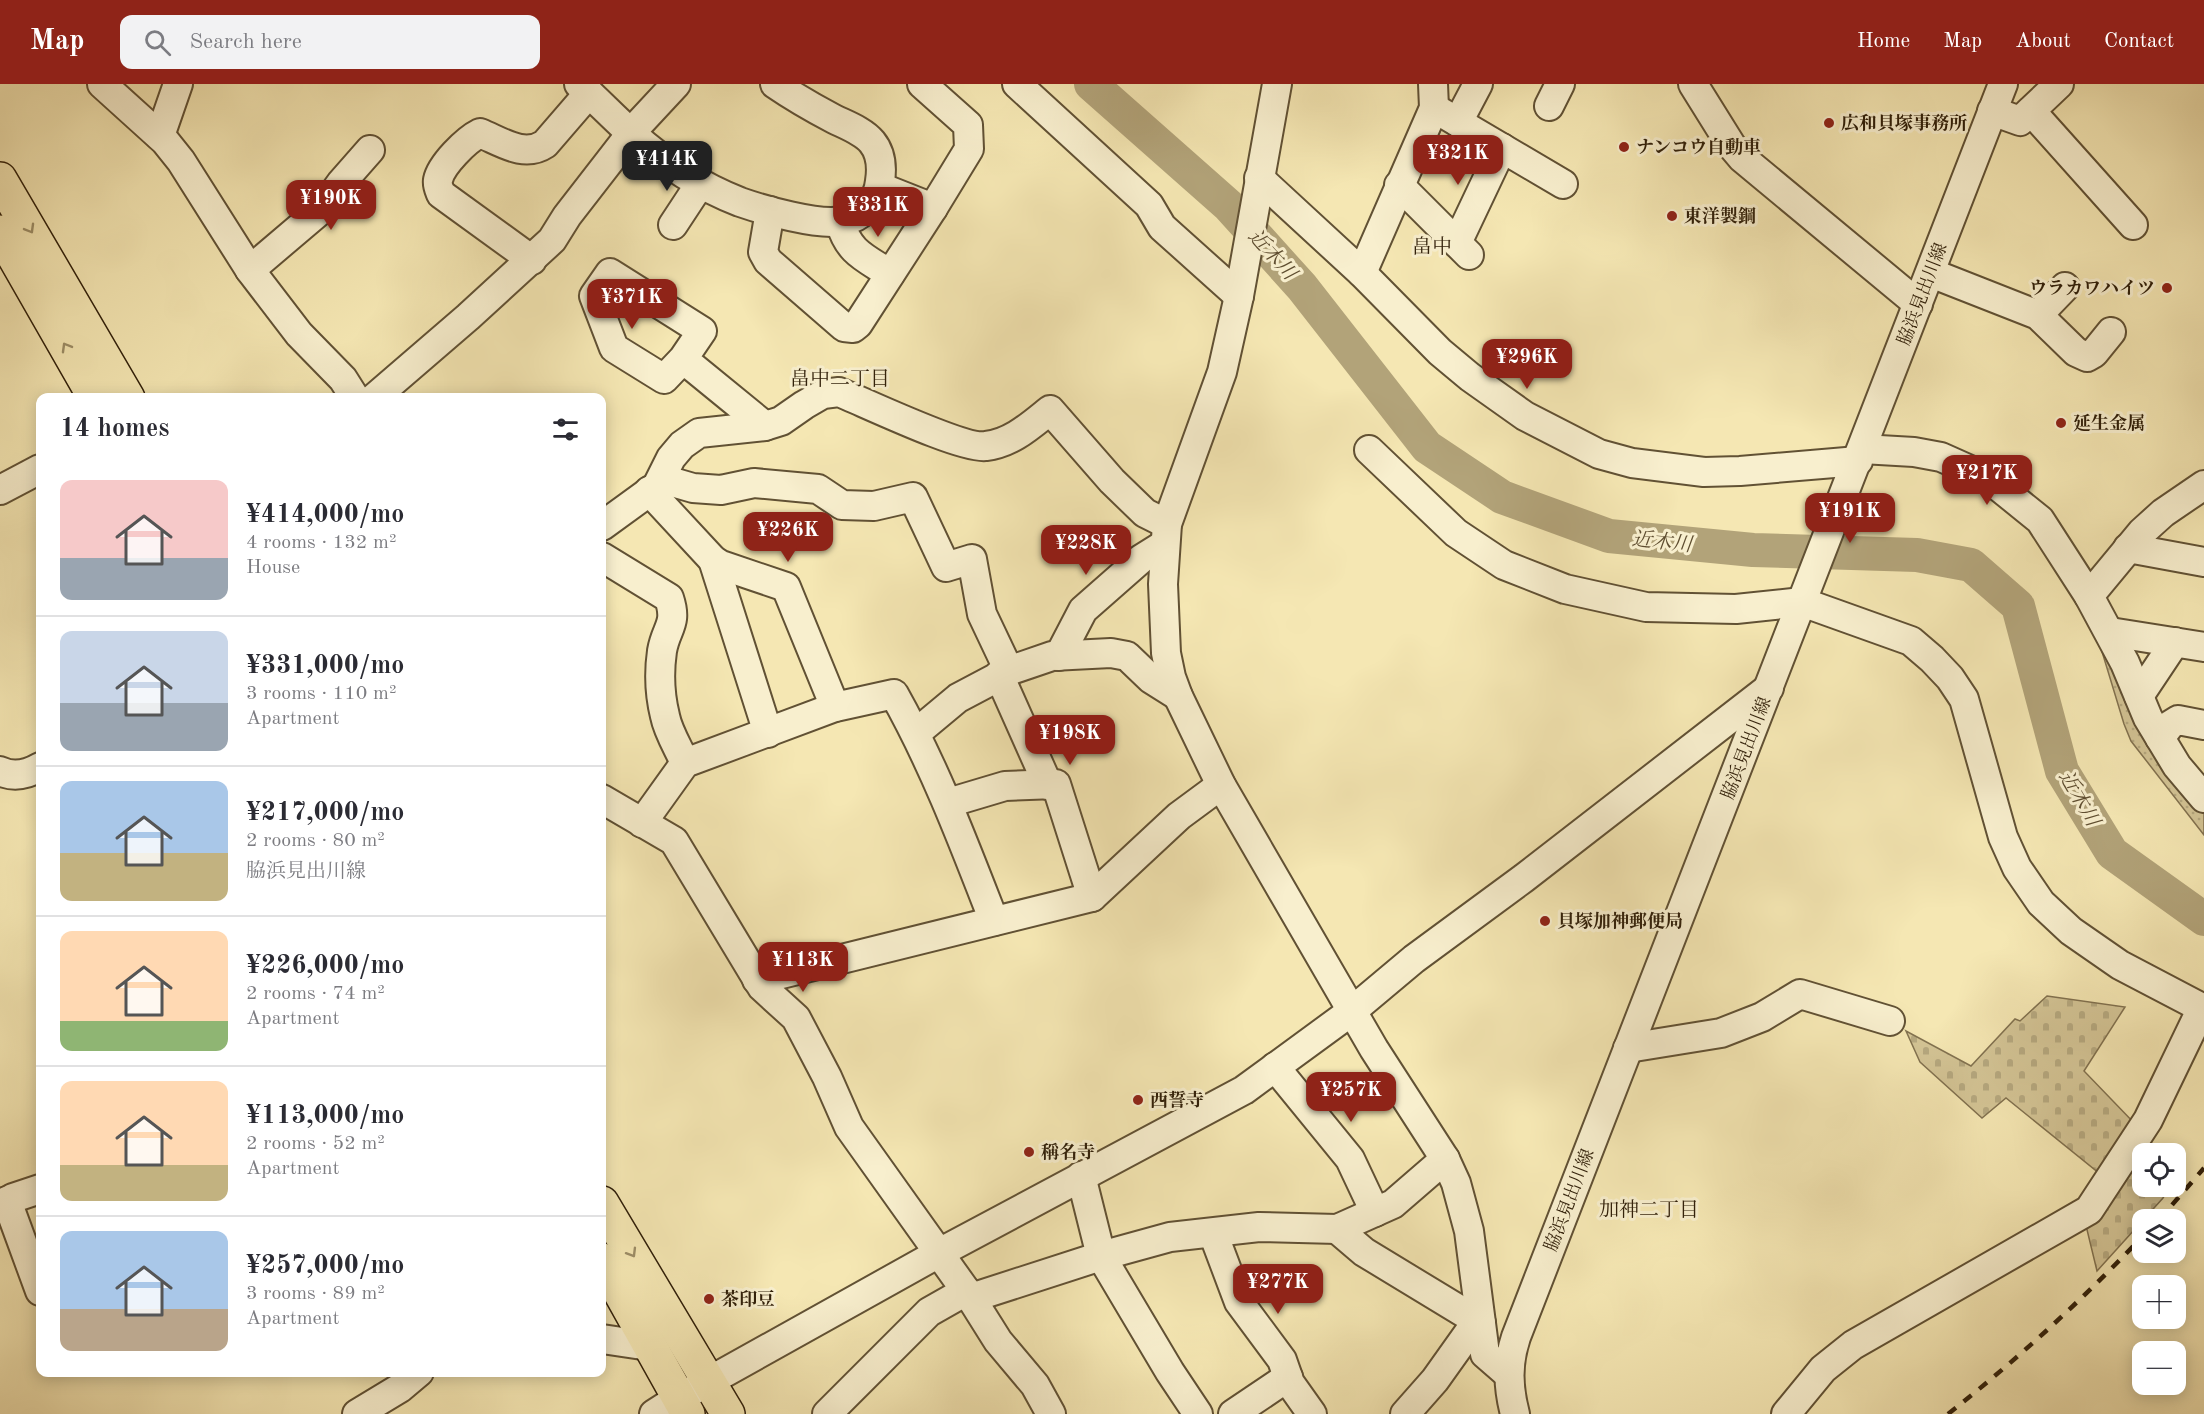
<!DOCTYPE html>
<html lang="en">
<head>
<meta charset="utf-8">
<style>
	:root { --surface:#fff; --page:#f2f2f3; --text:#2b2b33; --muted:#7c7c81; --line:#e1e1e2; --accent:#8f2418 }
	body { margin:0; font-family:"Old Standard TT","Noto Serif JP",serif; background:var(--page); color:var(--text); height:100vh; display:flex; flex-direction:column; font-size:22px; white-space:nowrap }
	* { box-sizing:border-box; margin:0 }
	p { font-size:20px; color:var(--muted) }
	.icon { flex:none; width:33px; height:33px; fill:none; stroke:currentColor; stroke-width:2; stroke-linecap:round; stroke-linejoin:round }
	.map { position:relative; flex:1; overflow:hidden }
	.drawer { position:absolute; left:36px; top:309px; width:570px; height:984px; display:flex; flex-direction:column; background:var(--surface); border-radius:12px; box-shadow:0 3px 15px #0003 }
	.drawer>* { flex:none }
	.buttons { position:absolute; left:2132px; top:1059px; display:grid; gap:12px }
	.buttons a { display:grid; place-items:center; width:54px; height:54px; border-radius:12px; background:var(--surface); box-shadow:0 3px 15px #0003; font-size:30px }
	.price { position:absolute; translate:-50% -51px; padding:0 14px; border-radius:12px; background:var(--accent); color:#fff; font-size:20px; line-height:39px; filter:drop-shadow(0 2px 3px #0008) }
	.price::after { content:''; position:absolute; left:50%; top:36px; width:18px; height:14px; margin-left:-9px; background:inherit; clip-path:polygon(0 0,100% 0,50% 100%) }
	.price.selected { background:#222; color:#fff }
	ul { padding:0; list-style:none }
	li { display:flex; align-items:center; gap:18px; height:150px; padding:0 24px }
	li+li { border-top:2px solid var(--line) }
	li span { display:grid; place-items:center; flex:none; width:168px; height:120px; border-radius:12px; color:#555 }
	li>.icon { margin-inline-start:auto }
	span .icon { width:72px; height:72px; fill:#fffc; stroke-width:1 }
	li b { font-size:26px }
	h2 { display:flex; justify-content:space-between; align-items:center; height:72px; padding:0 24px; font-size:26px }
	header { display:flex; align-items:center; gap:36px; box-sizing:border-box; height:84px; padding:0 30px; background:var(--accent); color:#fff }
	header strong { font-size:28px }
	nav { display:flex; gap:33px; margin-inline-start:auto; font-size:21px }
	.search { width:420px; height:54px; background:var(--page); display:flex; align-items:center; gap:15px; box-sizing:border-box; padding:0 21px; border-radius:12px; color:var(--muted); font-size:22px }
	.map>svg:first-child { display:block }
</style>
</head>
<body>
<header>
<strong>Map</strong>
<div class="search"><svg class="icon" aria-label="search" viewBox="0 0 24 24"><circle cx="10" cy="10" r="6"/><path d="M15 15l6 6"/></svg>Search here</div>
<nav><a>Home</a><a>Map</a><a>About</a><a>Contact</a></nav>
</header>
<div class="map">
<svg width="2204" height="1330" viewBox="0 0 2204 1330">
	<defs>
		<pattern id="cemetery-stones" width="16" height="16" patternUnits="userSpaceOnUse" patternTransform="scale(1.5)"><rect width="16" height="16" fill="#d4c596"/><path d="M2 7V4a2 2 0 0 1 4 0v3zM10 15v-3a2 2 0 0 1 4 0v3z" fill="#b6a980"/></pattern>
		<pattern id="park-dots" width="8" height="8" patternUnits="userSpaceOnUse" patternTransform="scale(1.5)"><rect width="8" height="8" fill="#d4c596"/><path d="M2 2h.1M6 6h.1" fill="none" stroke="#b6a980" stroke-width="1.8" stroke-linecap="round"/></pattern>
	</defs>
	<rect width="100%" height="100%" fill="#f5e7b3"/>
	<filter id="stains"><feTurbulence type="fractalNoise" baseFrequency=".00333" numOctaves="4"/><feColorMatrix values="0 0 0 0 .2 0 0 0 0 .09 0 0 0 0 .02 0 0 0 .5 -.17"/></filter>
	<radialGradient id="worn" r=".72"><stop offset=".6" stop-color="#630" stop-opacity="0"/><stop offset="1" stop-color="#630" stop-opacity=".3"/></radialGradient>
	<path fill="url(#cemetery-stones)" stroke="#827250" stroke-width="1.5" d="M2047,912L2125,923L2084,987L2137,1042L2148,1057L2167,1069L2142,1070V1102L2169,1103L2163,1114L2097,1187L2081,1121L2100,1090L2006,1014L1982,1034L1920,978L1906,947L1971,982L2015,935L2020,937Z"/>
	<path fill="url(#park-dots)" stroke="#827250" stroke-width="1.5" d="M2100,561L2204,718V751L2131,657L2124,640Z"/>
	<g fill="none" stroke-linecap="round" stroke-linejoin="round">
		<path stroke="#b2a379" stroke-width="34" d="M1091,0L1229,122L1302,203L1427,363L1502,413L1609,452L1753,466L1917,471L1971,481L2018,522L2062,687L2112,769L2204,835"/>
		<defs>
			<g id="minor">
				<path d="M102,0L165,57L181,77L250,186L299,250L343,295L355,314"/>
				<path d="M579,0C597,16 614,34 632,50C664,79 699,102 740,118C763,126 819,142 842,137C862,134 878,118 880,97C882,84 881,69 872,58C863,47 846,41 834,35C813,24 794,13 775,0"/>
				<path d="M1017,0L1149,121L1162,143L1239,212"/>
				<path d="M1277,0L1239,212L1222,288L1167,440L1163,500L1166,569L1171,593L1178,612L1221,701L1374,965L1445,1075L1456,1099L1469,1147L1485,1270L1508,1290"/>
				<path d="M1693,0L1731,61L1742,74L1918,220"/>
				<path d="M1549,22L1560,0"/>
				<path d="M1434,24L1563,100"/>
				<path d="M1992,27L2020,37L2059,0"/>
				<path d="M2031,27L2133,141"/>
				<path d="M1458,38L1478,0"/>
				<path d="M160,52L178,0"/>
				<path d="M1259,94L1362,189L1440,268L1470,293L1525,332L1599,370L1632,379L1704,388L1740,387L1858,377"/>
				<path d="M1399,101L1469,171"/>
				<path d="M880,103L933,124"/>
				<path d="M770,127L763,168L768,177L844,243L853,244L858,240L933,124L969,65L968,41L922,0"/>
				<path d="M840,138C849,169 864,173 890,190"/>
				<path d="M673,141L700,100"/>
				<path d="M1457,159L1502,64"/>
				<path d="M532,176L441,110C439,105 437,101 438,96C441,81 466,56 480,49C502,58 524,74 545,60L589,9"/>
				<path d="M250,186L323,124L341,99L370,66"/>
				<path d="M1362,189L1434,24L1433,0"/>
				<path d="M1931,189L2038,231L2076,268L2087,273L2094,269L2111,248"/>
				<path d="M2038,231L2065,203"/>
				<path d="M683,275L664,295L614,264L594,212L610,189L702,247L683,275L765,342"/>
				<path d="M374,314L468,233L552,156L567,132L636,43L676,0"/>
				<path d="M1862,365L1914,368L1941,373L1988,394L2040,436L2089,512"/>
				<path d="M1369,366L1456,449L1504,481L1565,505L1646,523L1736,525L1802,518L1911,557L1932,575L1950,594L1964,615L2003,753L2017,784L2041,819L2071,847L2120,881L2204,925"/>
				<path d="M662,395L693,404L721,406L754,399L818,405L842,421L874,422L913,413L946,483L972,475L982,530L1009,587"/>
				<path d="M2204,401L2163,429L2142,448L2089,512L2125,579L2148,634L2177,682L2204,714"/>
				<path d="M0,406L40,385"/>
				<path d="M649,407L713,476L721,481L786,503L835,623"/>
				<path d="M602,442L657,402L671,374L682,361L699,349L765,342L781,337L804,321L823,310L839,308C866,319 964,366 986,362C1012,359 1031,341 1050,326L1112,397L1145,429L1167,440"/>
				<path d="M2128,464L2204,478"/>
				<path d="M602,473L669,514C678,541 666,543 662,567C659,588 660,612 665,632C668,648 679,665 685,679"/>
				<path d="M713,476L768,649"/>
				<path d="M2110,548L2204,563"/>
				<path d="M1059,572L1083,526L1141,475L1165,460"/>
				<path d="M999,591L1048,701"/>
				<path d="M2139,612L2175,558"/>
				<path d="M916,649L958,614L1011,586L1052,572L1111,569L1127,572L1151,595L1178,612"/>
				<path d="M2160,654L2170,641L2178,636L2204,641"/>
				<path d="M0,687C14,694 28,690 40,683"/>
				<path d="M602,715L674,757L762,903L796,934L827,993L849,1043L971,1214L998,1257L1035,1301L1051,1330"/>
				<path d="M948,719L1005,702L1056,700L1092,813"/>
				<path d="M642,739L685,679L835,623L894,610C935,683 964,760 994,837"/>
				<path d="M757,896L1092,813L1179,732L1221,701"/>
				<path d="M1628,964L1721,949L1762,933L1800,910L1890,937"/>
				<path d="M1275,983L1350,1075L1375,1128"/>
				<path d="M1081,1092L1101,1172L1170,1288L1198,1330"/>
				<path d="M7,1117L40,1207"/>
				<path d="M0,1122L13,1114L40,1105"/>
				<path d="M1337,1145L1364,1168L1481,1239"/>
				<path d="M1213,1149L1239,1218L1282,1276L1290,1299L1312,1330"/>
				<path d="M971,1214L1101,1172L1170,1153L1259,1143L1337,1145L1393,1120L1445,1075"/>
				<path d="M602,1255L649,1262"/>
				<path d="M357,1330L400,1304L419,1288"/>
				<path d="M654,1330L679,1314L939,1169L1244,1006L1352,927L1414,875L1524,794L1769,604"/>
				<path d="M827,1330L929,1228L966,1207"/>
				<path d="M1233,1330L1288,1293"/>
				<path d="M1405,1330L1435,1296L1477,1237"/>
				<path d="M1515,1330C1508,1303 1507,1280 1516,1253L2003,0"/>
				<path d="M1786,1330L1823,1285L1853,1261L2089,1126L2148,1036L2202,924"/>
			</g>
			<g id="major">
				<path d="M0,95L128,314"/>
				<path d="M0,148L95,314"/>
				<path d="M602,1119L728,1330"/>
				<path d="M602,1176L688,1330"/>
			</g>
		</defs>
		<use href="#minor" stroke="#615134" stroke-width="32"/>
		<use href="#major" stroke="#301f09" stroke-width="36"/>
		<use href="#minor" stroke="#f8efce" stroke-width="28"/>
		<use href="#major" stroke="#f5e7b3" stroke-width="33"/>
		<g stroke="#301f09" stroke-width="4.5" stroke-dasharray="10 10" stroke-linecap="butt">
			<path d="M2159,1136L2204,1084"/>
			<path d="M1948,1330C2019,1274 2080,1218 2142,1153"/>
		</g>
	</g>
	<defs><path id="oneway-chevron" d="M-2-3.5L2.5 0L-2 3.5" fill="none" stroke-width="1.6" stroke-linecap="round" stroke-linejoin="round" transform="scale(1.5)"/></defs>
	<g stroke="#9c8d66">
		<use href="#oneway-chevron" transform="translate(30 145) rotate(60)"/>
		<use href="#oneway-chevron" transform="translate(66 263) rotate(-120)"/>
		<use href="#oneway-chevron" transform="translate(632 1169) rotate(59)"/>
	</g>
	<g fill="#8f2418" stroke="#f8efce" stroke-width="2">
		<circle cx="1829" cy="39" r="6"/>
		<circle cx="1624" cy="63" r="6"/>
		<circle cx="1672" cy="132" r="6"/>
		<circle cx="2167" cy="204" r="6"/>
		<circle cx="2061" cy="339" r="6"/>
		<circle cx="1545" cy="837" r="6"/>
		<circle cx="1138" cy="1016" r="6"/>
		<circle cx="1029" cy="1068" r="6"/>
		<circle cx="709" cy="1215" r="6"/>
	</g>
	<g text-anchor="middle" stroke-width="6" stroke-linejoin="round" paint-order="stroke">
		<g font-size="18" font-weight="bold" fill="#301f09" stroke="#f8efce" text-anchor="start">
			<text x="1841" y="45">広和貝塚事務所</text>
			<text x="1636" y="69">ナンコウ自動車</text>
			<text x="1684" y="138">東洋製鋼</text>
			<text x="2155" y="210" text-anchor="end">ウラカワハイツ</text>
			<text x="2073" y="345">延生金属</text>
			<text x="1557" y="843">貝塚加神郵便局</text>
			<text x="1150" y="1022">西誓寺</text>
			<text x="1041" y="1074">稱名寺</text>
			<text x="721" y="1221">茶印豆</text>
		</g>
		<g font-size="18" fill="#301f09" stroke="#f8efce">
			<text transform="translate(1922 210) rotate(-69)" y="6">脇浜見出川線</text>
			<text transform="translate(1746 664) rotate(-69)" y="6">脇浜見出川線</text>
			<text transform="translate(1569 1116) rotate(-69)" y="6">脇浜見出川線</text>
		</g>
		<g font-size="20" fill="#301f09" stroke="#f8efce">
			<text x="1432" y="169">畠中</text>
			<text x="840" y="301">畠中二丁目</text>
			<text x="1649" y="1132">加神二丁目</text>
		</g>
		<g font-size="20" font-style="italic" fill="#5e4d30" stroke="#f8efce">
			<text transform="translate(1273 170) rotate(48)" y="7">近木川</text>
			<text transform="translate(1662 457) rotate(6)" y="7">近木川</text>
			<text transform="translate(2080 714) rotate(60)" y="7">近木川</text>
		</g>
	</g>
	<rect width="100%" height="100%" filter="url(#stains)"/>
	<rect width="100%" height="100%" fill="url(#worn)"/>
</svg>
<div class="buttons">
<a><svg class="icon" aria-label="locate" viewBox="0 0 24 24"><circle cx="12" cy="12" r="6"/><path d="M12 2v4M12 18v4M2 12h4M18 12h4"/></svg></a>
<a><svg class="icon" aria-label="layers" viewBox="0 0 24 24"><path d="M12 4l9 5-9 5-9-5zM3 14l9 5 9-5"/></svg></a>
<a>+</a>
<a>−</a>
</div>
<b class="price" style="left:1458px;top:102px">¥321K</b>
<b class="price selected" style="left:667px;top:108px">¥414K</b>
<b class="price" style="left:331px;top:147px">¥190K</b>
<b class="price" style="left:878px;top:154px">¥331K</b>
<b class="price" style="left:632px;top:246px">¥371K</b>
<b class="price" style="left:1527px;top:306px">¥296K</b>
<b class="price" style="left:1987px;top:422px">¥217K</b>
<b class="price" style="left:1850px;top:460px">¥191K</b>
<b class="price" style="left:788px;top:479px">¥226K</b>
<b class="price" style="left:1086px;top:492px">¥228K</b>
<b class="price" style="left:1070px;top:682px">¥198K</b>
<b class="price" style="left:803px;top:909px">¥113K</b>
<b class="price" style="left:1351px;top:1039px">¥257K</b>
<b class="price" style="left:1278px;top:1231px">¥277K</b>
<section class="drawer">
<h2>14 homes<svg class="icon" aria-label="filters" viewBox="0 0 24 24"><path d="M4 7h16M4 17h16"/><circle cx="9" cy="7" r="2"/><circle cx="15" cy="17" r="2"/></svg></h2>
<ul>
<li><span style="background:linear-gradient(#f6c9c9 65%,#9aa5b1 0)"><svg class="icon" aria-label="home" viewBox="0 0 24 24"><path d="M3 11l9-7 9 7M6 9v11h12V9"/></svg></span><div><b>¥414,000/mo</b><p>4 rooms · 132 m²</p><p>House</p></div></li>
<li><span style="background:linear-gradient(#c9d6e8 60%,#9aa5b1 0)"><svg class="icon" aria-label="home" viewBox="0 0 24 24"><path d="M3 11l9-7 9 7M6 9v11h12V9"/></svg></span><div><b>¥331,000/mo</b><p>3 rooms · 110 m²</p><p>Apartment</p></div></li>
<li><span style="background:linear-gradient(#a9c7e8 60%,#c2b280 0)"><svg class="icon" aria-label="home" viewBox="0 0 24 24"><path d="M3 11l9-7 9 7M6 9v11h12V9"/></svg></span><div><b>¥217,000/mo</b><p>2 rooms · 80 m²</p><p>脇浜見出川線</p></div></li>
<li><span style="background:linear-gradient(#ffd9b3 75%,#8fb573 0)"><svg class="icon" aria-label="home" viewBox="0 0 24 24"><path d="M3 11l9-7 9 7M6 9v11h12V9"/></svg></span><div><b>¥226,000/mo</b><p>2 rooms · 74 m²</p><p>Apartment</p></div></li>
<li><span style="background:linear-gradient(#ffd9b3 70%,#c2b280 0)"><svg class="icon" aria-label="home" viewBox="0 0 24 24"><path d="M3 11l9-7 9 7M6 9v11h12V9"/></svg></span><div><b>¥113,000/mo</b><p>2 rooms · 52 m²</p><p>Apartment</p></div></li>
<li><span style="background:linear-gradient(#a9c7e8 65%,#b9a48a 0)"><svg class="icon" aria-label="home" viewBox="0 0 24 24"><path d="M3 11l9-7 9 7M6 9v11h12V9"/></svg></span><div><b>¥257,000/mo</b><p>3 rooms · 89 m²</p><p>Apartment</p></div></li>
</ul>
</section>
</div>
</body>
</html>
